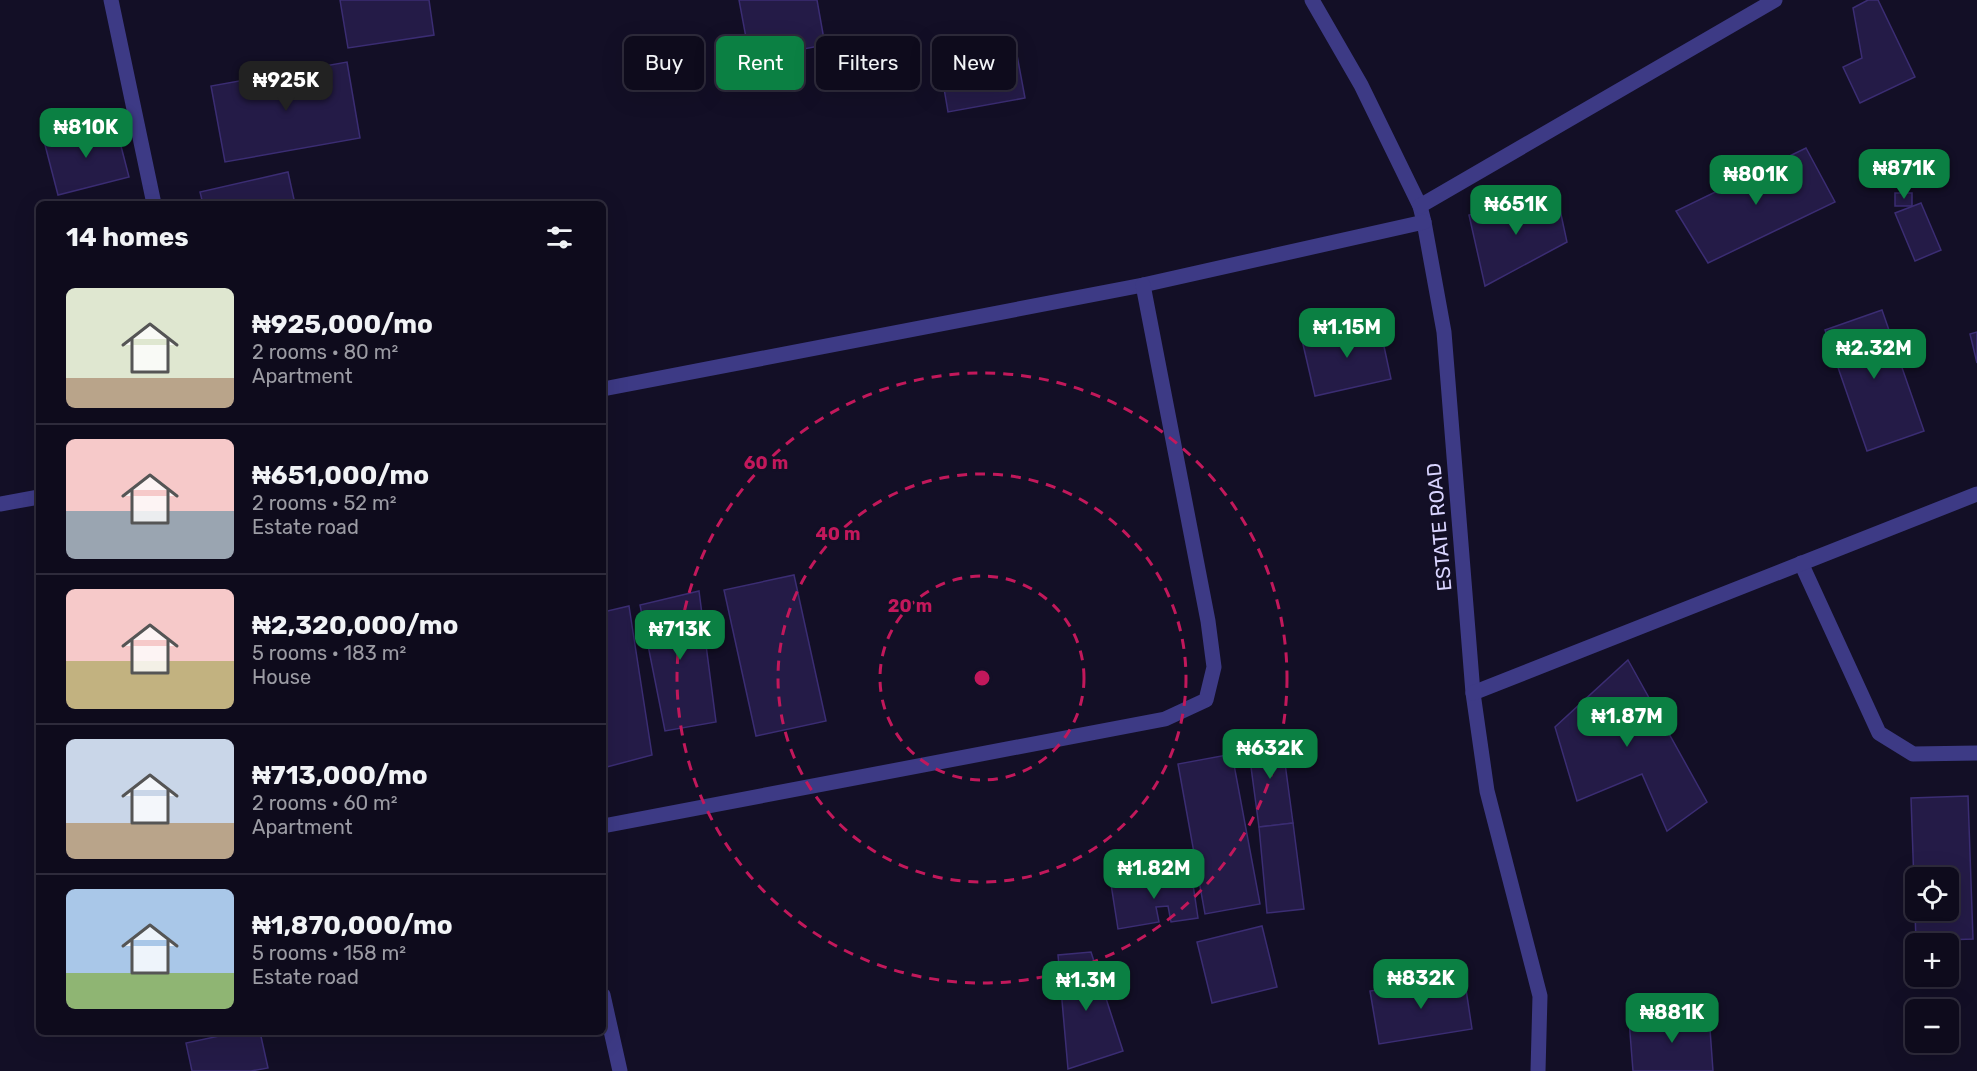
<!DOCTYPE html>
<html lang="en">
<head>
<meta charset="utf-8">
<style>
	:root { --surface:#0e0b1c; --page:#171425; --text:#f1f3f6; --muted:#9b9ba3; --line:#2e2b3b; --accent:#0b8043 }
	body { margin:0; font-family:Rubik,sans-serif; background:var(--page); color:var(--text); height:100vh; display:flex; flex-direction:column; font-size:22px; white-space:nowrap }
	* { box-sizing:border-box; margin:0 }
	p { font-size:20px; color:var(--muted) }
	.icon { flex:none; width:33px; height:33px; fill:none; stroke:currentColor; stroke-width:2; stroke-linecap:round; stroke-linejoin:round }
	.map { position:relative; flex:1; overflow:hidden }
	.panel { position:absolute; left:36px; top:201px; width:570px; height:834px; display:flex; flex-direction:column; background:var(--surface); border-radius:9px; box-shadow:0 6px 24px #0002,0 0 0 2px var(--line) }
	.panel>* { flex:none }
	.guide { position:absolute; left:624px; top:36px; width:570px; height:54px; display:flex; gap:12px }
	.controls { position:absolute; left:1905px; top:867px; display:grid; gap:12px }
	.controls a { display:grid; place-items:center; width:54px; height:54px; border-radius:9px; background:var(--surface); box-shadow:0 6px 24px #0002,0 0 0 2px var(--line); font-size:30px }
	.price { position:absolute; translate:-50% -51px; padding:0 14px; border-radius:12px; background:var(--accent); color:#fff; font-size:20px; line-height:39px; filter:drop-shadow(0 2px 3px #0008) }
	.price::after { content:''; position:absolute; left:50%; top:36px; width:18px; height:14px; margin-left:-9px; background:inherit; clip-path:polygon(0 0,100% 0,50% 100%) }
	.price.on { background:#222; color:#fff }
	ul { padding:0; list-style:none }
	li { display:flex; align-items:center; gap:18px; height:150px; padding:0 30px }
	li+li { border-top:2px solid var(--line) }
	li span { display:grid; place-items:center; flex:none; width:168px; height:120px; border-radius:9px; color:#555 }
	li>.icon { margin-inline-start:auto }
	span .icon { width:72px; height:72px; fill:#fffc; stroke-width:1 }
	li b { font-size:26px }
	h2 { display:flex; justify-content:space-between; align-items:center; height:72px; padding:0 30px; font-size:26px }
	.chip { padding:0 21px; border-radius:9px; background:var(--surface); box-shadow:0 6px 24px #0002,0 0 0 2px var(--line); font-size:21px; line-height:54px }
	.chip.on { background:var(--accent); color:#fff }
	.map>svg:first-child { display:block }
</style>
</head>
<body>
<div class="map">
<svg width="1977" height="1071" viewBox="0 0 1977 1071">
	<rect width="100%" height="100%" fill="#130f26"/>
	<g fill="#241b47" stroke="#3b2d73" stroke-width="1.5" fill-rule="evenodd">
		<path d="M340,0H429L434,35L348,48Z"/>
		<path d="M739,0H817L825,45L750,59Z"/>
		<path d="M1868,0H1878L1915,77L1860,103L1843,67L1862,58L1853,8Z"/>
		<path d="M1014,39L1025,98L948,112L938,53Z"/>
		<path d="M347,62L360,138L225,162L211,86Z"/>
		<path d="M115,123L129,177L58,195L44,141Z"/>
		<path d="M1806,148L1835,202L1708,263L1676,211Z"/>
		<path d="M288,172L295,204H203L200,192Z"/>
		<rect x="1895" y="193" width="17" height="13"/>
		<path d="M1557,196L1567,242L1485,286L1469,215Z"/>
		<path d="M1921,203L1941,250L1915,261L1895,213Z"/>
		<path d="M1882,310L1924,431L1867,451L1825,330Z"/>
		<path d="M1379,323L1391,379L1315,396L1302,340Z"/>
		<path d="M1977,332V363L1970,334Z"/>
		<path d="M794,575L826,721L756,736L724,590Z"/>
		<path d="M699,591L716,722L665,731L640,605Z"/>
		<path d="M629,606L652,755L603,768V612Z"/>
		<path d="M1628,660L1707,802L1667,831L1642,774L1577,801L1555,727Z"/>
		<path d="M1281,733L1293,823L1259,827L1247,737Z"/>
		<path d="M1232,754L1260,904L1205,914L1178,764Z"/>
		<path d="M1968,796L1973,939L1916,941L1911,798ZM1916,878H1948V910H1916Z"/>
		<path d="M1293,823L1304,909L1267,913L1259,827Z"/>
		<path d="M1191,871L1198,918L1171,922L1168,906L1156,907L1159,922L1118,929L1111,884Z"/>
		<path d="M1262,926L1277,987L1212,1003L1197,942Z"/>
		<path d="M1091,952L1123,1051L1068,1069L1058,955Z"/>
		<path d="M1464,976L1472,1029L1379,1044L1370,991Z"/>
		<path d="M1709,1015L1713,1071H1633L1629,1020Z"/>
		<path d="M238,1032H260L268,1068L251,1071H192L186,1043Z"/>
	</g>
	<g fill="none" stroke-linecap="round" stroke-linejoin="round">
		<g stroke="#3d3a85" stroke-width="15">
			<path d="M111,0L154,204"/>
			<path d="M1312,0L1361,85L1420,206L1424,222L1444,332L1473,693L1487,791L1540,996L1538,1071"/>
			<path d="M1420,206L1775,0"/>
			<path d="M603,389L1143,285L1424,222"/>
			<path d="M0,504L39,497"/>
			<path d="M1801,563L1879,733L1913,754L1977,753"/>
			<path d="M1473,693L1977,494"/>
			<path d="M603,826L1165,719L1206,700L1214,667L1208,621L1143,285"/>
			<path d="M603,995L620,1071"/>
		</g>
	</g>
	<g fill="none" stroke="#c2185b" stroke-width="3" stroke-dasharray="10 8">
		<circle cx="982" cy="678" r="102"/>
		<circle cx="982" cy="678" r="204"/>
		<circle cx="982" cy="678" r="305"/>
	</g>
	<g text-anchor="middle" stroke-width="4.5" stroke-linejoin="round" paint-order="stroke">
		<g font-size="20" fill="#d9d4ff" stroke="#130f26">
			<text transform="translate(1439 527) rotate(-95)" y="7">ESTATE ROAD</text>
		</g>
	</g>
	<circle cx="982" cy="678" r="9" fill="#c2185b" stroke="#130f26" stroke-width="3"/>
	<g font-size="18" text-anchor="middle" font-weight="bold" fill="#c2185b" stroke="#130f26" stroke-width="4.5" stroke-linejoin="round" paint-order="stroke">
		<text x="766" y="469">60 m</text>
		<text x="838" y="540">40 m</text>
		<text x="910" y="612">20 m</text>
	</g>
</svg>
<div class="controls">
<a><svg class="icon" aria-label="locate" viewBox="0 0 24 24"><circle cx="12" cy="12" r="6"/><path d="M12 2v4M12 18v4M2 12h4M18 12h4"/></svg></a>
<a>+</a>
<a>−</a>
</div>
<b class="price on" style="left:286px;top:112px">₦925K</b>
<b class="price" style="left:86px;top:159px">₦810K</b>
<b class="price" style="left:1904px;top:200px">₦871K</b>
<b class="price" style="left:1756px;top:206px">₦801K</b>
<b class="price" style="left:1516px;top:236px">₦651K</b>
<b class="price" style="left:1347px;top:359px">₦1.15M</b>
<b class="price" style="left:1874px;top:380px">₦2.32M</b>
<b class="price" style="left:680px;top:661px">₦713K</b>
<b class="price" style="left:1627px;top:748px">₦1.87M</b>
<b class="price" style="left:1270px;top:780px">₦632K</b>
<b class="price" style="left:1154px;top:900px">₦1.82M</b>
<b class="price" style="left:1421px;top:1010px">₦832K</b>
<b class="price" style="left:1086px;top:1012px">₦1.3M</b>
<b class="price" style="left:1672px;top:1044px">₦881K</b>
<div class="guide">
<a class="chip">Buy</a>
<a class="chip on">Rent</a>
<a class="chip">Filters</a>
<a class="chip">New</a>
</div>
<section class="panel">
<h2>14 homes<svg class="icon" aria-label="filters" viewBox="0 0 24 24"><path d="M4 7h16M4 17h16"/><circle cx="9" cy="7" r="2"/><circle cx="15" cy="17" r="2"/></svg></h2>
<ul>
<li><span style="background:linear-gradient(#dfe7d0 75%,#b9a48a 0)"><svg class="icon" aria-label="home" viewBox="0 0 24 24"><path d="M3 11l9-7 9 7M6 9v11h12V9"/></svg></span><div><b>₦925,000/mo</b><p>2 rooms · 80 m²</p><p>Apartment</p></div></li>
<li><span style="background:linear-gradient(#f6c9c9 60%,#9aa5b1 0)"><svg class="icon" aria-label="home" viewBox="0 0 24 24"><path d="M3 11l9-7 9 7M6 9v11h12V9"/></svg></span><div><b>₦651,000/mo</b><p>2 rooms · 52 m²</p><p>Estate road</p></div></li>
<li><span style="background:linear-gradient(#f6c9c9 60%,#c2b280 0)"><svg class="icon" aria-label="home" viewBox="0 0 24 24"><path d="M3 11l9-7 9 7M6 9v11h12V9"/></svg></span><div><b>₦2,320,000/mo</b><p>5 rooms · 183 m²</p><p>House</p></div></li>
<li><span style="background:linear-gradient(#c9d6e8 70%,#b9a48a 0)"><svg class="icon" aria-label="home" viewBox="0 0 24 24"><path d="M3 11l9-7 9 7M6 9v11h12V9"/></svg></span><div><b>₦713,000/mo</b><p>2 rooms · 60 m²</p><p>Apartment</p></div></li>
<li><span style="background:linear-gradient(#a9c7e8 70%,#8fb573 0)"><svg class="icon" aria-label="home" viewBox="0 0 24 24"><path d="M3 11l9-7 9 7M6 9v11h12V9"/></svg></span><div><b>₦1,870,000/mo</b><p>5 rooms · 158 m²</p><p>Estate road</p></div></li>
</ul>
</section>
</div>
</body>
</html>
